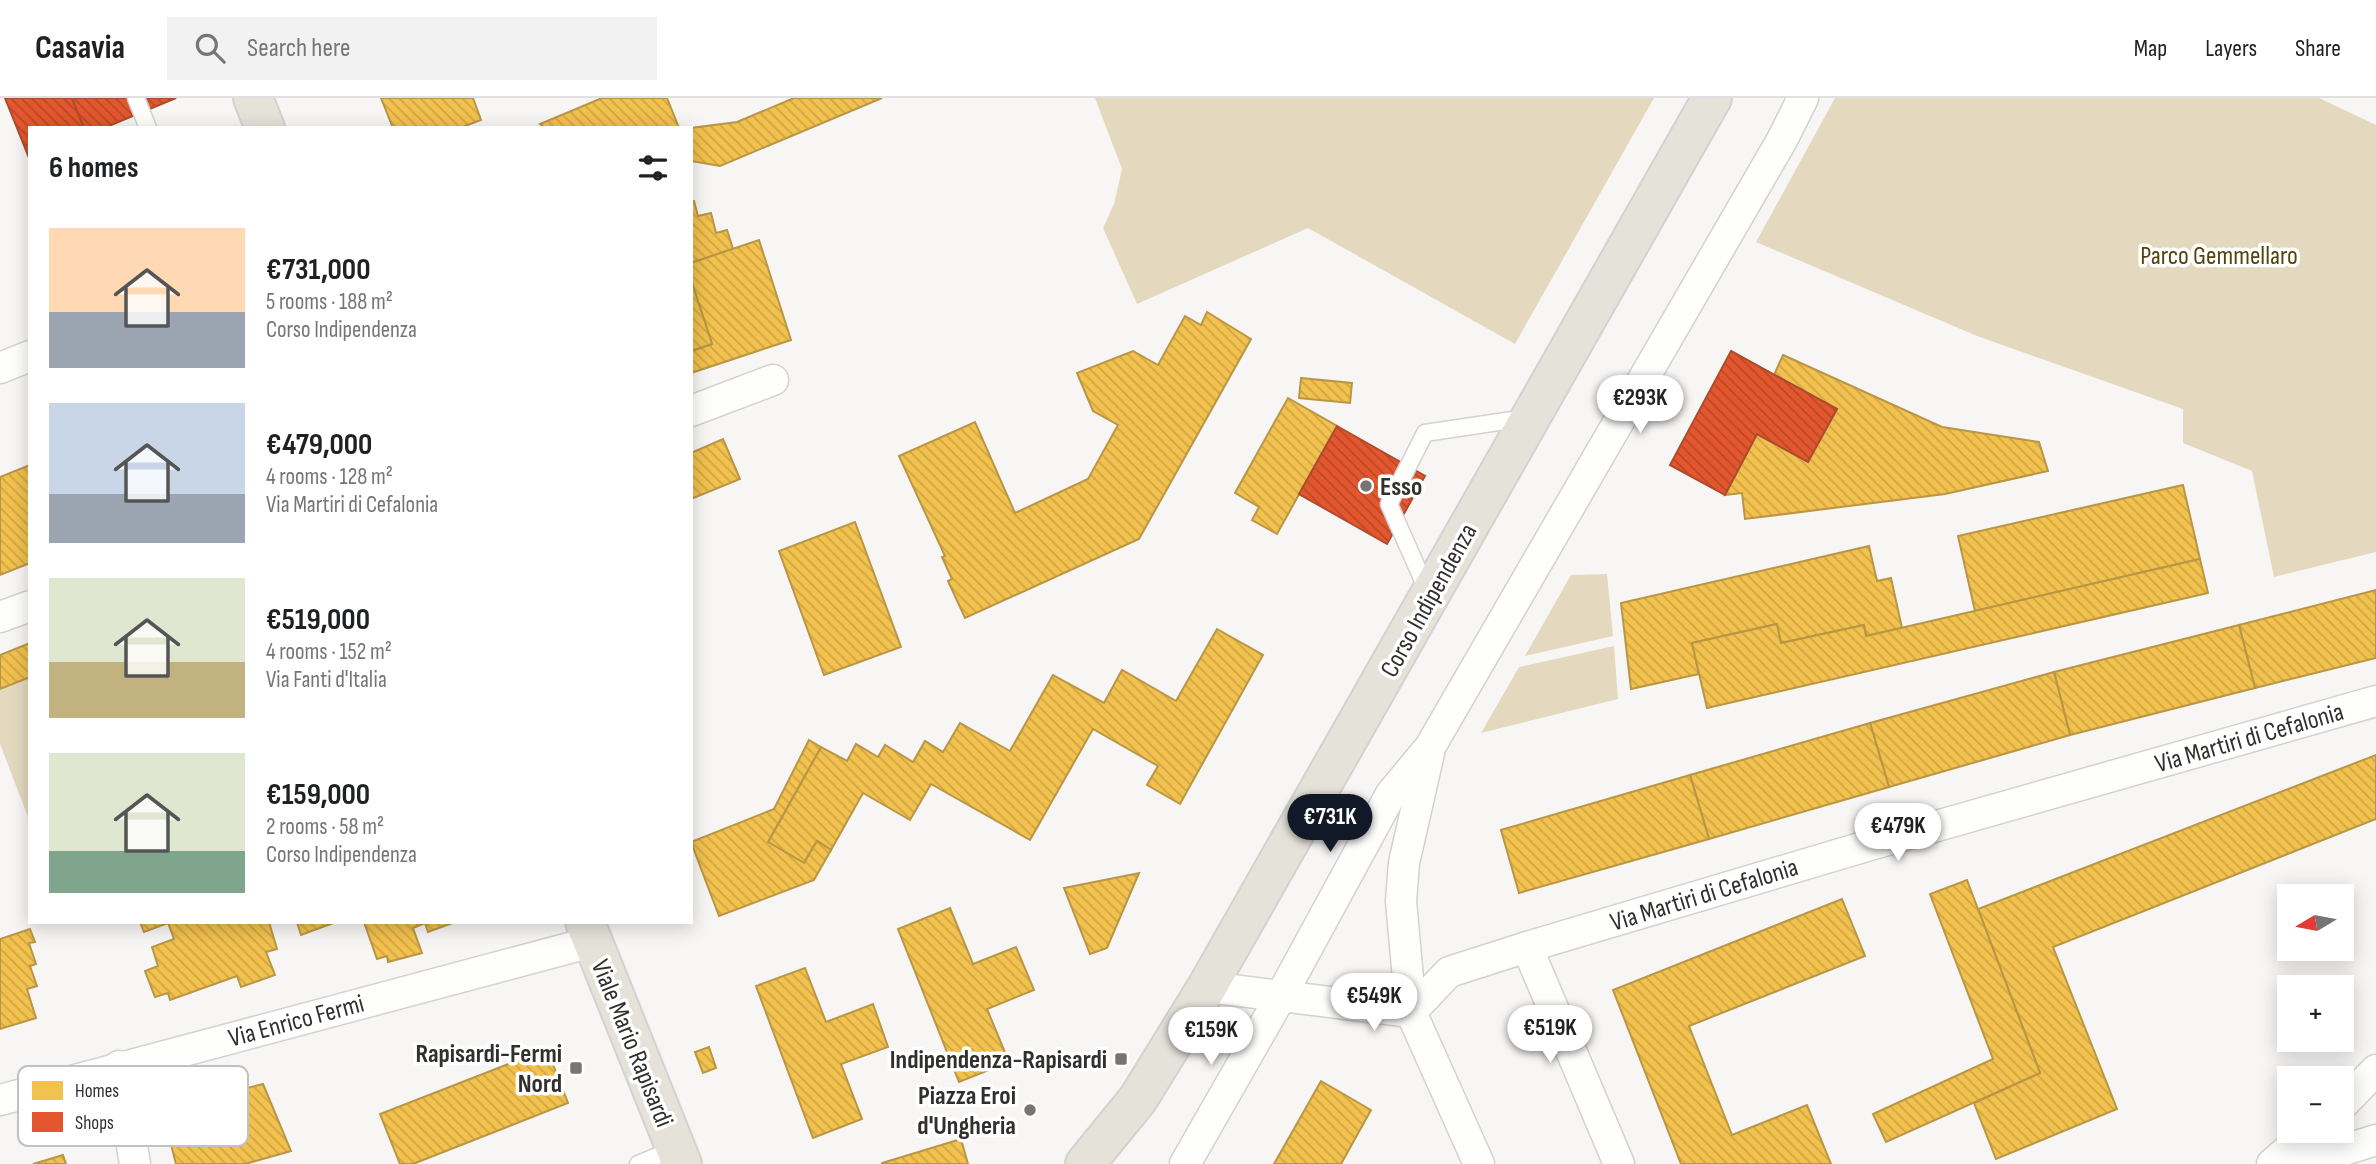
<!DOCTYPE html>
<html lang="en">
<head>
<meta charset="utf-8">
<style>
	:root { --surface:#fff; --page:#f2f2f2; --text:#202124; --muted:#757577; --line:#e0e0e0; --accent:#111827 }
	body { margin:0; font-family:"Sofia Sans Condensed",sans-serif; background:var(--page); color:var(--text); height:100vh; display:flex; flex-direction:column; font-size:26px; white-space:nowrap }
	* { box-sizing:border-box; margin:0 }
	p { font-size:23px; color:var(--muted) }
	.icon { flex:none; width:38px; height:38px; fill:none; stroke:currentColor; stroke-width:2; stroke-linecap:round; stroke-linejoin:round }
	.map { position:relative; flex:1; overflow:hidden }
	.side { position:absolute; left:28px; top:28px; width:665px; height:798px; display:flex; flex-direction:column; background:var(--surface); border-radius:0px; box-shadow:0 4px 18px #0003 }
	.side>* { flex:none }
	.needle { width:46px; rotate:260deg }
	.tools { position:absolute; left:2277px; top:786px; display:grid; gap:14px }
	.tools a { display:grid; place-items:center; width:77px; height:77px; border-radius:0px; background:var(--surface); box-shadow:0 4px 18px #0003; font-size:35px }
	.price { position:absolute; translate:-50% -60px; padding:0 16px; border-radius:24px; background:#fff; color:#222; font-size:23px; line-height:46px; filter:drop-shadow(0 2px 4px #0008) }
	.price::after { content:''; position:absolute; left:50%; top:42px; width:21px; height:16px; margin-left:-10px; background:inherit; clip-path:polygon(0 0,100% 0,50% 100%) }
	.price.on { background:var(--accent); color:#fff }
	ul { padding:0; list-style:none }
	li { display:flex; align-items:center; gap:21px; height:175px; padding:0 21px }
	li span { display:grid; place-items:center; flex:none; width:196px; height:140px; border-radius:0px; color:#555 }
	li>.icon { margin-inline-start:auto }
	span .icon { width:84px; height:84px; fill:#fffc; stroke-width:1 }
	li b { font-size:30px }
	h2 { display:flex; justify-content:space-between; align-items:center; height:84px; padding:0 21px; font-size:30px }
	header { display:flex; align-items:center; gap:42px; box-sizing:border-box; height:98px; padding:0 35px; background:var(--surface); border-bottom:2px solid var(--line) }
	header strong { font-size:33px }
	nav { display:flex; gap:38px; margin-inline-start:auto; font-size:24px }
	.search { width:490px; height:63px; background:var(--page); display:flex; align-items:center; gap:18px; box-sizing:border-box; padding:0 24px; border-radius:0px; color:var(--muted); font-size:26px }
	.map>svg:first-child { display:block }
</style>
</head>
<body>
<header>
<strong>Casavia</strong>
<div class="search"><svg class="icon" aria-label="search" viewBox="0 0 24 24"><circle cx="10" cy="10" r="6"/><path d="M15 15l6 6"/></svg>Search here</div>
<nav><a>Map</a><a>Layers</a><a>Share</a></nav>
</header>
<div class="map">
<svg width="2376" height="1066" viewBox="0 0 2376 1066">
	<defs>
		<pattern id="homes-back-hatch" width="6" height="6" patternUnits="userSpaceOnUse" patternTransform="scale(1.75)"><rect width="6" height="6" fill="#f2c14e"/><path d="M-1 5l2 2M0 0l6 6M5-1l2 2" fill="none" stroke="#d0a644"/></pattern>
		<pattern id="shops-back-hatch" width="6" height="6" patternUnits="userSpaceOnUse" patternTransform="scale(1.75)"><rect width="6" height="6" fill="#e4572e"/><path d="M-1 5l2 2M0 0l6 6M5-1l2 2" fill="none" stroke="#b94828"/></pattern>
	</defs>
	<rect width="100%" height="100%" fill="#f8f6f4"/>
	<g fill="#e4d9bf">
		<path d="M1095,0H1654L1515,246L1308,130L1137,206L1103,130L1114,106L1122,71Z"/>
		<path d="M1835,0H2319L2376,27V454L2274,479L2252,373L2183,345V311L1977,238L1756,144Z"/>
		<path d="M1607,476L1613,538L1525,558L1571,477Z"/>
		<path d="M30,545V724L0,646V557Z"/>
		<path d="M1614,548L1618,601L1481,635L1519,569Z"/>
	</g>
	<g fill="url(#homes-back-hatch)" stroke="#b89645" stroke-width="2">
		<path d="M381,0H473L481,22L460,30H393Z"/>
		<path d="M602,0H667L679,30H545L540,26Z"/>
		<path d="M794,0H882L720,68L691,63V30L737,24Z"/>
		<path d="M694,103L698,118L711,115L716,135L727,132L733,151L691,165V104Z"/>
		<path d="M759,142L791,242L691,275V253L712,246L691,182V165Z"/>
		<path d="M691,182L712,246L691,253Z"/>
		<path d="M1207,214L1251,241L1139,441L965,520L948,483L952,481L942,459L945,458L899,358L975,324L1015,415L1088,381L1118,327L1093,313L1077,275L1133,253L1158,267L1185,218L1201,227Z"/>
		<path d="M1783,257L1942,329L2039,344L2048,373L1945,396L1745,421L1742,395L1725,397L1757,336L1808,364L1837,311L1774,277Z"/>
		<path d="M1301,280L1352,285L1350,305L1299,300Z"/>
		<path d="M1288,300L1337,328L1277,436L1252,422L1259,409L1235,395Z"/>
		<path d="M723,341L740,381L691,401V355Z"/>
		<path d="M30,367V465L0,477V379Z"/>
		<path d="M2183,387L2200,461L1975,513L1958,438Z"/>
		<path d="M855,424L901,549L824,577L779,453Z"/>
		<path d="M1869,448L1877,483L1891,480L1902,530L1866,538L1864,527L1781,545L1777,526L1692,545L1699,576L1631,591L1621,505Z"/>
		<path d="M2200,461L2208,495L1707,610L1692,545L1777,526L1781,545L1864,527L1866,538Z"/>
		<path d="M2376,492V560L2255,590L2239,527Z"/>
		<path d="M2239,527L2255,590L2070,637L2054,574Z"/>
		<path d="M1217,531L1263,557L1180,706L1147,687L1158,668L1093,631L1030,742L931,686L910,722L863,695L831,752L817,743L804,765L768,744L821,649L847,663L856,646L878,659L885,647L913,664L925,643L943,654L960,625L1010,653L1053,577L1104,605L1122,572L1176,603Z"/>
		<path d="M30,545V579L0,591V557Z"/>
		<path d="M2054,574L2070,637L1889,689L1870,625Z"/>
		<path d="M1870,625L1889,689L1709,741L1690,677Z"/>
		<path d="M809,642L821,649L768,744L804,765L817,743L831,752L814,782L719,818L691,744L774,711Z"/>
		<path d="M2376,657V721L2053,849L2117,1011L1996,1061L1974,1005L2040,975L1978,811Z"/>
		<path d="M1690,677L1709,741L1519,795L1501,732Z"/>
		<path d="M1139,775L1107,850L1090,856L1064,790Z"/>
		<path d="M1967,782L2040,975L1886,1044L1873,1016L1993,961L1930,796Z"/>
		<path d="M1842,801L1865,858L1689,928L1732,1037L1807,1007L1831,1066H1681L1613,892Z"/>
		<path d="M950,810L973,866L1016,849L1034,892L987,911L1009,964L959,984L898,831Z"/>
		<path d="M140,824H269L277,851L266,854L275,877L241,889L237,878L170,902L168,895L155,899L145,873L158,868L152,849L174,841L168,825L144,834Z"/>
		<path d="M297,824H336L301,837Z"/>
		<path d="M364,824H455L428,834L425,825L413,830L422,855L388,864L387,858L377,861Z"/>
		<path d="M30,831L35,844L29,845L36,866L30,868L37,888L27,891L36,920L0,931V841Z"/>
		<path d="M805,870L826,924L873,906L888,949L841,966L862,1021L813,1040L756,888Z"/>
		<path d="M709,949L716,970L703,975L695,954Z"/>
		<path d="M547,951L568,1005L413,1066H400L380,1016Z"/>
		<path d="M1321,983L1371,1012L1341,1066H1274Z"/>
		<path d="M263,986L291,1053L245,1066H176L162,1012Z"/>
		<path d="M961,1041L968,1066H882V1065Z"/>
		<path d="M63,1057L66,1066H33Z"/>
	</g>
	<g fill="url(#shops-back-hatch)" stroke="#ae4b2e" stroke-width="2">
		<path d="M5,0H72L84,30H30L29,60Z"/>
		<path d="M72,0H176L104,30H84Z"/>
		<path d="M1731,253L1837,311L1808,364L1757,336L1725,397L1670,367Z"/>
		<path d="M1337,328L1425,378L1387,446L1299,396Z"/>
	</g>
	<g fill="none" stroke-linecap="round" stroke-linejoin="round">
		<defs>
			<g id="service">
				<path d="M136,0L148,30"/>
				<path d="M1428,494L1389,406L1425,335L1526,320"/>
				<path d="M638,1066L676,1050"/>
			</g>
			<g id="minor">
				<path d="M0,270L30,258"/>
				<path d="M691,313L773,282"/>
				<path d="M0,519L30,508"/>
				<path d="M1527,849L1619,1066"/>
				<path d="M1207,889L1411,914L1479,1066"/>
				<path d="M1411,914L1449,874L1527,849L1870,747L2376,603"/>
				<path d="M1411,914L1401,803L1404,765L1429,655"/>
				<path d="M119,968L135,1066"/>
				<path d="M0,1002L592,844"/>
				<path d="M2342,1007L2376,972"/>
				<path d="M1185,1066L1281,898L1391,696L1430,649L1782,42L1803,0"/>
				<path d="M2272,1066L2311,1032"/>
				<path d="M2299,1066L2376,1042"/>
			</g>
			<g id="primary">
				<path d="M253,0L265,30"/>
				<path d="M585,824L682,1066"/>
				<path d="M1085,1066L1138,1001L1207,889L1712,0"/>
			</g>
		</defs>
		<use href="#service" stroke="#d3d2d1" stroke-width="19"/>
		<use href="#minor" stroke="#d3d2d1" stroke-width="33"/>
		<use href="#primary" stroke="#d3d2d1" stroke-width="42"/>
		<use href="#service" stroke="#fefefd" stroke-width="16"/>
		<use href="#minor" stroke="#fefefd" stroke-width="30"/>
		<use href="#primary" stroke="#e4e2d9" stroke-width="38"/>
	</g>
	<g fill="#777574" stroke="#fff" stroke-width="2.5">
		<circle cx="1366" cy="388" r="7"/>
		<rect x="1114" y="954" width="14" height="14" rx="3.5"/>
		<rect x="569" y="963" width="14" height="14" rx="3.5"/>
		<circle cx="1030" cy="1012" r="7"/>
	</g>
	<g text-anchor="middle" stroke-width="7" stroke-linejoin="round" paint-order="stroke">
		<g font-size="26" fill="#53430c" stroke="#fff">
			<text x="2219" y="166">Parco Gemmellaro</text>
		</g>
		<g font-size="26" font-weight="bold" fill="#31302f" stroke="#fff" text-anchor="end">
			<text x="1380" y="397" text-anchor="start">Esso</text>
			<text x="562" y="964">Rapisardi-Fermi<tspan x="562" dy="30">Nord</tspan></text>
			<text x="1107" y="970">Indipendenza-Rapisardi</text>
			<text x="1016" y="1006">Piazza Eroi<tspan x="1016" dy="30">d'Ungheria</tspan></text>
		</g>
		<g font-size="26" fill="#31302f" stroke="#fff">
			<text transform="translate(1428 502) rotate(-61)" y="9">Corso Indipendenza</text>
			<text transform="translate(2249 639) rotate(-16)" y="9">Via Martiri di Cefalonia</text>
			<text transform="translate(1704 796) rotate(-17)" y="9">Via Martiri di Cefalonia</text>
			<text transform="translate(296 922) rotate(-15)" y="9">Via Enrico Fermi</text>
			<text transform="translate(633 945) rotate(68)" y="9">Viale Mario Rapisardi</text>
		</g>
	</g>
	<rect x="18" y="968" width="230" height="80" rx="10" fill="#fff" stroke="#c1c1c1" stroke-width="2"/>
	<rect x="32" y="983" width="31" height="19" fill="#f2c14e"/>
	<rect x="32" y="1014" width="31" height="20" fill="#e4572e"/>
	<g font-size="19" fill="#31302f">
		<text x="75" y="999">Homes</text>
		<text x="75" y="1031">Shops</text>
	</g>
</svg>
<div class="tools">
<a><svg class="needle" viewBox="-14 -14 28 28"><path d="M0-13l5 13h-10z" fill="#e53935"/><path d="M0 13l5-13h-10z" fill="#757577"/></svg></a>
<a>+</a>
<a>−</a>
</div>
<b class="price" style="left:1640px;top:337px">€293K</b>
<b class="price on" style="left:1330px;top:756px">€731K</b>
<b class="price" style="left:1898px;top:765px">€479K</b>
<b class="price" style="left:1374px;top:935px">€549K</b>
<b class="price" style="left:1550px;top:967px">€519K</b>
<b class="price" style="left:1211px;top:969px">€159K</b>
<section class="side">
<h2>6 homes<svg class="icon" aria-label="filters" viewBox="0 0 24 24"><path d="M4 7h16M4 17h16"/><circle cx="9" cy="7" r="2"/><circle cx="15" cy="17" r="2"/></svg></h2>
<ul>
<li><span style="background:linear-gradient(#ffd9b3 60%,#9aa5b1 0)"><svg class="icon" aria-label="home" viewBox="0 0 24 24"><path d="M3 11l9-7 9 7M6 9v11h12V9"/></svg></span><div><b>€731,000</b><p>5 rooms · 188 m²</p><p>Corso Indipendenza</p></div></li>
<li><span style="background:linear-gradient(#c9d6e8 65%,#9aa5b1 0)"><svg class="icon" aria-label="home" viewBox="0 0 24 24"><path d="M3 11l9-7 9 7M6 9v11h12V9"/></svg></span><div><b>€479,000</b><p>4 rooms · 128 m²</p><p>Via Martiri di Cefalonia</p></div></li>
<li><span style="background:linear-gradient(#dfe7d0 60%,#c2b280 0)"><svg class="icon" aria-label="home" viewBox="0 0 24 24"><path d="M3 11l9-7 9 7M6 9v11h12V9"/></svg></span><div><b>€519,000</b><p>4 rooms · 152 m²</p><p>Via Fanti d'Italia</p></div></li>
<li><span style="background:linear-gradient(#dfe7d0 70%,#7fa58c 0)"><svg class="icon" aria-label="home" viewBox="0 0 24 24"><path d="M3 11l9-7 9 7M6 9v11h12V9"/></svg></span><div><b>€159,000</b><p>2 rooms · 58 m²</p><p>Corso Indipendenza</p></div></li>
</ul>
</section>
</div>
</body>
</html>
